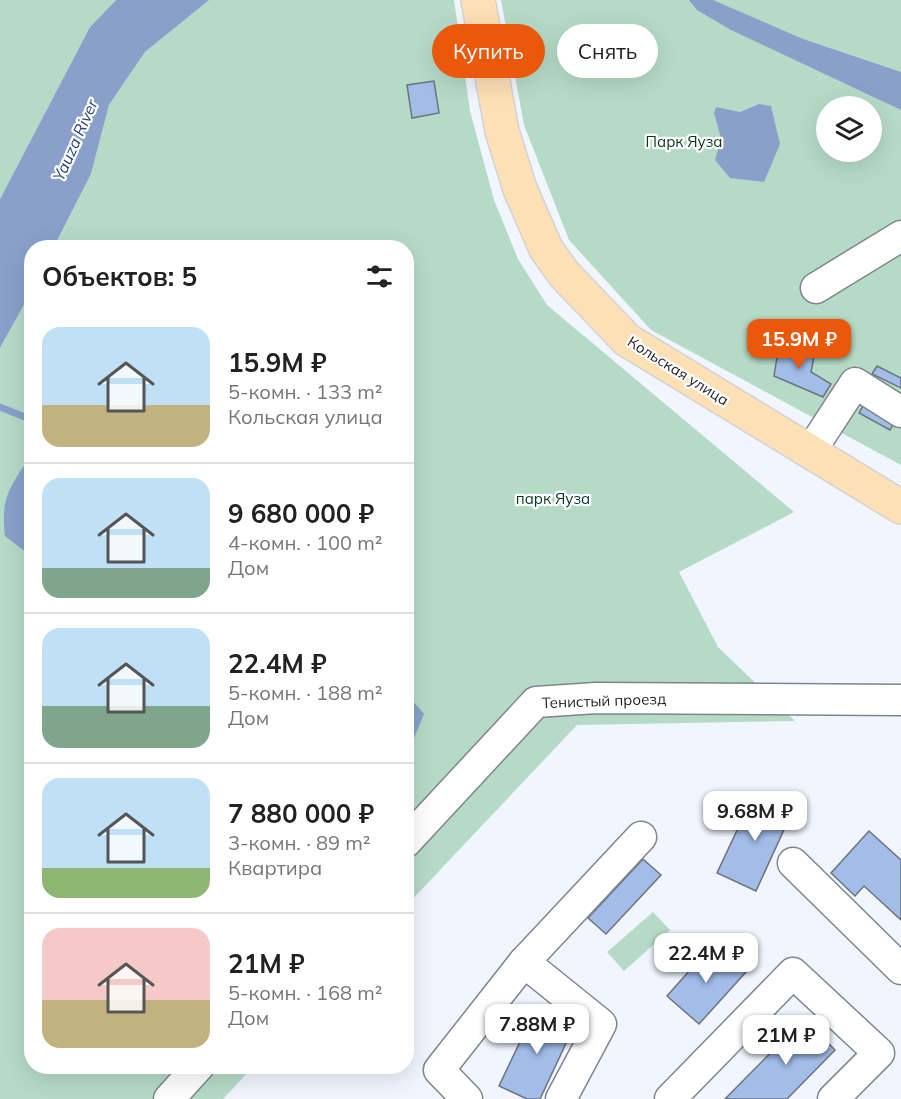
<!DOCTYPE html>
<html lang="ru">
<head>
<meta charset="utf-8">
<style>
	:root { --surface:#fff; --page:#f2f2f2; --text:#222; --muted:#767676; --line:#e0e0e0; --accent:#ea580c }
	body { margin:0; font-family:Mulish,sans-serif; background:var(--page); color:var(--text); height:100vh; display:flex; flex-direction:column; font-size:22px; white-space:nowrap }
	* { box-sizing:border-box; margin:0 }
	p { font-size:20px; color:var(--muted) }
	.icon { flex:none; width:33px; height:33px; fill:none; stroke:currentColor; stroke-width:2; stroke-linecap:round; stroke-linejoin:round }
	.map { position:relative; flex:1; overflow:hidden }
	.details { position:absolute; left:24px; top:240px; width:390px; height:834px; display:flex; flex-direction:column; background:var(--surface); border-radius:24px; box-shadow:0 6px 24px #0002 }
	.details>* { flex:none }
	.banner { position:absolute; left:432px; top:24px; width:378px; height:54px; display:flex; gap:12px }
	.buttons { position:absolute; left:816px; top:96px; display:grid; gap:12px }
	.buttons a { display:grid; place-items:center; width:66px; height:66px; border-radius:50%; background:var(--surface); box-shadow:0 6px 24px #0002; font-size:30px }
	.price { position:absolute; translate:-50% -51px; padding:0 14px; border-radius:12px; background:#fff; color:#222; font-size:20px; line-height:39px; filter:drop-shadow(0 2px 3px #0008) }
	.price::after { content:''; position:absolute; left:50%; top:36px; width:18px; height:14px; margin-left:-9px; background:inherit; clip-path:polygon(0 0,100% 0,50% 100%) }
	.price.on { background:var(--accent); color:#fff }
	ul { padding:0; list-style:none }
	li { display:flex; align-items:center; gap:18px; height:150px; padding:0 18px }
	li+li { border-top:2px solid var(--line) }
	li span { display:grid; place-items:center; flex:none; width:168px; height:120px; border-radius:18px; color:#555 }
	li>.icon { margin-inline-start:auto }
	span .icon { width:72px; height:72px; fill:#fffc; stroke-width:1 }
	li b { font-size:26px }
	h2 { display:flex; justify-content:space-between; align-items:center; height:72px; padding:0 18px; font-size:26px }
	.chip { padding:0 21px; border-radius:27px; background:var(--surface); box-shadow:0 6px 24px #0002; font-size:21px; line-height:54px }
	.chip.on { background:var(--accent); color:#fff }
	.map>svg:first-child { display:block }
</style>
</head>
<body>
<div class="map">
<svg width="901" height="1099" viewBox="0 0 901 1099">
	<rect width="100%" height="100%" fill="#f0f5fe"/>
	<g fill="#b5dbc7" fill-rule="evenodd">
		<path d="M0,0H116L90,27L0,199Z"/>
		<path d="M208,0H454L470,111L494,200L518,259L547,305L794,512L679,572L718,647L795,721L577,725L407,905L406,248H54L91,174L109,105L145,52Z"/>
		<path d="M501,0H901V465L651,330L569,240L524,125ZM826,106H872V152H826Z"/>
		<path d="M31,292L32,1066L253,1067L223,1099H0V348Z"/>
		<path d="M653,912L670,930L624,971L607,952Z"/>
	</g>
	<g fill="#8aa0cb">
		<path d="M116,0H209L145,52L109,105L91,174L54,247L32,248L31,292L0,348V199L90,27Z"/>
		<path d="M689,0H713L803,39L901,72V110L731,30L697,10Z"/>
		<path d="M759,104L771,106L780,144L764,182L730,178L715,160L721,138L714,113L716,107L740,112Z"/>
		<path d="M31,455V556L5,536C0,497 11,486 31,455Z"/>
		<path d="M406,693L424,714L412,743L407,747Z"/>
	</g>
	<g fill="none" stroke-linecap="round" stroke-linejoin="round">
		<path stroke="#8aa0cb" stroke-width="7" d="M0,407L32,420"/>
	</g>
	<g fill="#a1bde8" stroke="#6d737c" stroke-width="1.5">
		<path d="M434,81L439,113L412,118L407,85Z"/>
		<path d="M779,345L815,351L811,372L831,384L823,397L774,376Z"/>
		<path d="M877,366L901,378V388L872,374Z"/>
		<path d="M867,399L898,416L890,430L859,413Z"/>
		<path d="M755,792L793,810L756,891L717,873Z"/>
		<path d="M869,831L901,860V920L864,886L855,896L831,873Z"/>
		<path d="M643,859L661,875L606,934L588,918Z"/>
		<path d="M713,944L746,972L699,1024L667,996Z"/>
		<path d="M537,1006L575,1024L540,1099H527L499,1086Z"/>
		<path d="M804,1019L835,1050L787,1099H725Z"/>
	</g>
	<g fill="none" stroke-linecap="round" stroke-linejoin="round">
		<defs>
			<g id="minor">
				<path d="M816,288L901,236"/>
				<path d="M810,452L855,383L901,412"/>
				<path d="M406,842L536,702L596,698L901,700"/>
				<path d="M793,863L901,969"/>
				<path d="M524,962L641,837"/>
				<path d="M169,1099L199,1066"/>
				<path d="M467,1099L439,1070L524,962L601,1024L561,1099"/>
				<path d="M670,1099L793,973L879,1053L833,1099"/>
			</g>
			<path id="major" d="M478,0L502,131L520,189L546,249L564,274L627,340L901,507"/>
		</defs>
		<use href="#minor" stroke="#7f858f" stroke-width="33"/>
		<use href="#major" stroke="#d2d2d3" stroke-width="36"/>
		<use href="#minor" stroke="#fff" stroke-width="30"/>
		<use href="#major" stroke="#fee0b6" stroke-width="33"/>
	</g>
	<g text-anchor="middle" stroke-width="4.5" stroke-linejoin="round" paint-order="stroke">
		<g font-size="15" fill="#083623" stroke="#fff">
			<text x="684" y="147">Парк Яуза</text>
			<text x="553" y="504">парк Яуза</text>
		</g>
		<g font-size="15" fill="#1e2024" stroke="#fff">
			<text transform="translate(678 371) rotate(32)" y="5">Кольская улица</text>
			<text transform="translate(604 701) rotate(-2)" y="5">Тенистый проезд</text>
		</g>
		<g font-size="16" font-style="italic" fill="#284178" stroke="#fff">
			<text transform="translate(75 140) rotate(-66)" y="6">Yauza River</text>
		</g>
	</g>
</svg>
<div class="buttons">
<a><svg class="icon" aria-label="layers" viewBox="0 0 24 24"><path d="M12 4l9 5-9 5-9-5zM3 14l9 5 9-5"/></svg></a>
</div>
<b class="price on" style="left:799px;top:370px">15.9M ₽</b>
<b class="price" style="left:755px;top:842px">9.68M ₽</b>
<b class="price" style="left:706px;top:984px">22.4M ₽</b>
<b class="price" style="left:537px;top:1055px">7.88M ₽</b>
<b class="price" style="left:786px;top:1066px">21M ₽</b>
<div class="banner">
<a class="chip on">Купить</a>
<a class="chip">Снять</a>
</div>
<section class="details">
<h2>Объектов: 5<svg class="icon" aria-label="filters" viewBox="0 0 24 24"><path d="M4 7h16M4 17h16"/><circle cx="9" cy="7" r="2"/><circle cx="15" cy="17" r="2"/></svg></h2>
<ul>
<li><span style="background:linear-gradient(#bfe0f5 65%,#c2b280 0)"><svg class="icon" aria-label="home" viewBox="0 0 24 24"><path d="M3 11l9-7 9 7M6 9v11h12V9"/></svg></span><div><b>15.9M ₽</b><p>5-комн. · 133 m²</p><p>Кольская улица</p></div></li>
<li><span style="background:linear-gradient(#bfe0f5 75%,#7fa58c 0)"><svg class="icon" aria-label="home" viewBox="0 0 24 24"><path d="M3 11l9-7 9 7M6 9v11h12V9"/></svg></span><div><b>9 680 000 ₽</b><p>4-комн. · 100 m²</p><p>Дом</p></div></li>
<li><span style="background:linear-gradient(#bfe0f5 65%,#7fa58c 0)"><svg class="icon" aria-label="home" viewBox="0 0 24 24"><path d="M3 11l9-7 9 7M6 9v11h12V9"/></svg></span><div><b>22.4M ₽</b><p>5-комн. · 188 m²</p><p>Дом</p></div></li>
<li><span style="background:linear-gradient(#bfe0f5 75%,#8fb573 0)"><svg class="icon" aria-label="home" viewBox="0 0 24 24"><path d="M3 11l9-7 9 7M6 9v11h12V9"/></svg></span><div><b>7 880 000 ₽</b><p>3-комн. · 89 m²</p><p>Квартира</p></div></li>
<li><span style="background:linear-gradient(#f6c9c9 60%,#c2b280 0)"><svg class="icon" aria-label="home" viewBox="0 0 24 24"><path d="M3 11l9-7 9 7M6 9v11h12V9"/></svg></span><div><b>21M ₽</b><p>5-комн. · 168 m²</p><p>Дом</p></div></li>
</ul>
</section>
</div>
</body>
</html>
